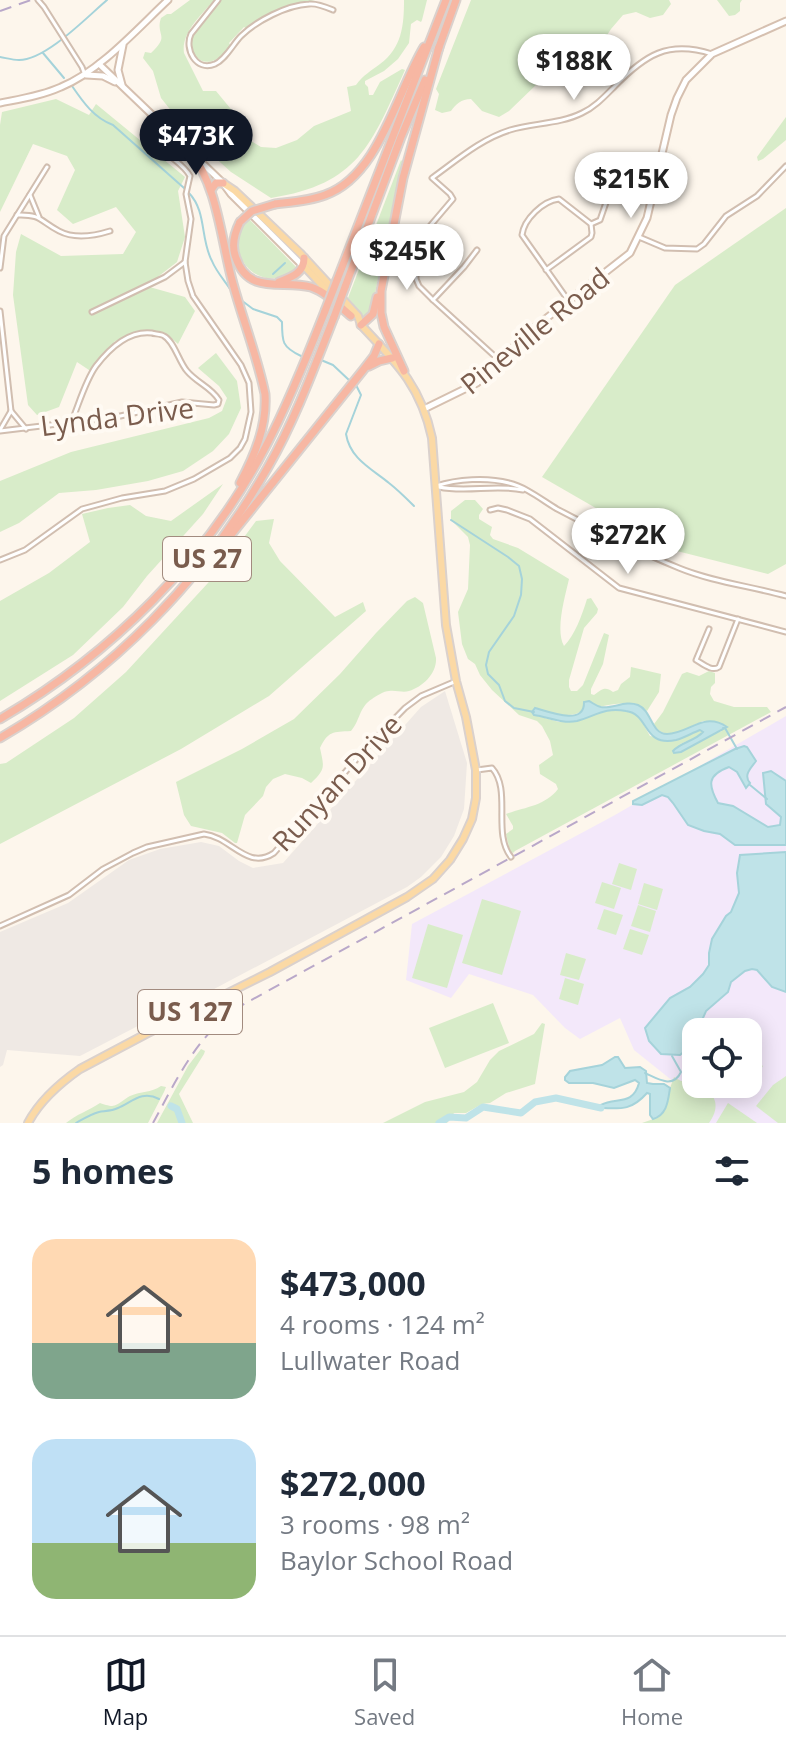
<!DOCTYPE html>
<html lang="en">
<head>
<meta charset="utf-8">
<style>
	:root { --surface:#fff; --page:#f2f2f3; --text:#1f2937; --muted:#747a83; --line:#e0e1e3; --accent:#111827 }
	body { margin:0; font-family:"Open Sans",sans-serif; background:var(--page); color:var(--text); height:100vh; display:flex; flex-direction:column; font-size:30px; white-space:nowrap }
	* { box-sizing:border-box; margin:0 }
	p { font-size:26px; color:var(--muted) }
	.icon { flex:none; width:44px; height:44px; fill:none; stroke:currentColor; stroke-width:2; stroke-linecap:round; stroke-linejoin:round }
	.map { position:relative; height:1123px; overflow:hidden }
	.panel { display:flex; flex-direction:column; background:var(--surface); flex:1 }
	.panel>* { flex:none }
	.buttons { position:absolute; left:682px; top:1018px; display:grid; gap:16px }
	.buttons a { display:grid; place-items:center; width:80px; height:80px; border-radius:16px; background:var(--surface); box-shadow:0 4px 20px #0003; font-size:40px }
	.price { position:absolute; translate:-50% -68px; padding:0 18px; border-radius:28px; background:#fff; color:#222; font-size:26px; line-height:52px; filter:drop-shadow(0 2px 4px #0008) }
	.price::after { content:''; position:absolute; left:50%; top:48px; width:24px; height:18px; margin-left:-12px; background:inherit; clip-path:polygon(0 0,100% 0,50% 100%) }
	.price.on { background:var(--accent); color:#fff }
	ul { padding:0; list-style:none }
	li { display:flex; align-items:center; gap:24px; height:200px; padding:0 32px }
	li span { display:grid; place-items:center; flex:none; width:224px; height:160px; border-radius:24px; color:#555 }
	li>.icon { margin-inline-start:auto }
	span .icon { width:96px; height:96px; fill:#fffc; stroke-width:1 }
	li b { font-size:34px }
	h2 { display:flex; justify-content:space-between; align-items:center; height:96px; padding:0 32px; font-size:34px }
	.dock { display:flex; justify-content:space-around; align-items:center; height:112px; border-top:2px solid var(--line); background:var(--surface); font-size:22px; color:var(--muted) }
	.dock a { display:grid; justify-items:center; gap:4px }
	.dock .on { color:var(--accent) }
	.map>svg:first-child { display:block }
</style>
</head>
<body>
<div class="map">
<svg width="786" height="1123" viewBox="0 0 786 1123">
	<rect width="100%" height="100%" fill="#fdf6ec"/>
	<path fill="#efe9e4" d="M445,691L467,763L464,809L454,836L441,857L421,877L407,887L199,997L186,1001L80,1056L7,1050L3,1065L0,1067V932L68,903L129,860L160,849L201,842L219,846L239,861L253,868L283,863L421,707Z"/>
	<path fill="#f3e8fa" fill-rule="evenodd" d="M786,716V1123H703L674,1082L634,1050L620,1018L580,1039L565,1028L533,995L469,974L451,998L406,980L412,924L615,815ZM696,1032H748V1084H696Z"/>
	<g fill="#d8ecc9">
		<path d="M190,0H214C202,15 181,32 184,53L203,91H216L235,114L243,133L251,141L261,147L276,148L297,140L314,126L351,111L347,87L356,85C363,75 371,71 380,64C402,48 404,25 404,0H427L422,20L421,22L417,20L411,24L409,43L398,59L384,71L365,81V84L368,87L369,95H373L380,82L402,69L405,70C371,145 359,184 271,198L231,172L192,137L161,98L153,71L143,58L145,52L151,53C171,34 155,36 161,18L167,14H171Z"/>
		<path d="M221,0H315C291,5 265,12 247,29L244,27L229,43L231,46C226,51 221,57 215,60C200,67 189,53 191,39Z"/>
		<path d="M471,0H669L671,4L663,15L650,18L636,12L623,15L611,29L602,43L554,76L536,85L509,111L499,117L482,111L471,99C461,99 456,104 451,111L442,113L435,110L439,94L436,89Z"/>
		<path d="M717,0H742L740,3V11L735,15L729,16Z"/>
		<path d="M56,99L89,115L96,104L185,177L178,191L185,237L177,262L146,286L185,297L195,311L178,344L168,335H147L115,341L92,372L77,362L59,407L37,415L28,405L13,295L16,252L21,234L61,256L123,254L136,232L116,207L73,224L57,210L75,170L67,156L33,144L0,212V125L2,112Z"/>
		<path d="M786,117V140L763,159L758,161L757,157Z"/>
		<path d="M401,160L403,162L371,312L366,319L348,298Z"/>
		<path d="M786,208V564L768,574L665,548L542,477L675,285Z"/>
		<path d="M248,218L297,268C263,299 218,255 248,218Z"/>
		<path d="M216,353L237,381L241,408L229,434L213,451L183,471L148,481L96,490L59,493L19,523L0,532V481L71,452L209,418L222,411L227,398L219,386L198,368Z"/>
		<path d="M223,484L203,514L147,576L123,607L73,655L0,701V601L49,573L90,542L82,514L108,508L130,505L146,516L171,521Z"/>
		<path d="M465,500H475L483,509L479,515V519L492,527L490,535L493,539L518,548L569,579C565,597 555,630 564,646C575,635 582,615 587,599L591,598L598,609L597,613L584,628L569,680V687L571,691H577L583,685L604,633L609,635L603,664L591,689V694L594,695C602,689 605,686 613,692L618,690L621,684L630,677L631,667L661,674L659,692L647,711C629,697 605,706 584,710C569,720 552,713 535,708L534,715L559,722L576,721L603,710L627,711L638,715L650,736L674,740L700,730L703,732L699,736L678,745L722,731L703,721C688,727 664,744 654,724L663,712L682,674L687,672L699,676L709,671L715,673V683L711,687L710,694L714,701L734,707H767L771,712L515,851L513,853L510,851L506,834L513,829V826L506,814C525,807 545,806 558,789L556,784L540,774L539,765L553,755L550,741L542,726L537,721L519,715L492,690L480,675L475,664L468,659L462,644L458,612L468,589L470,545L468,537L451,520V511Z"/>
		<path d="M274,519L269,543L280,561L335,617L363,602L366,611L269,696L181,749L0,844V764L6,763L74,718L126,672L219,571L256,521Z"/>
		<path d="M415,597L423,603L436,658C437,673 423,687 409,691C403,693 396,690 389,691C384,691 376,696 372,699C359,707 360,721 351,731C333,732 328,731 320,748C324,767 326,769 311,783L302,778L285,774L273,779L266,787L263,796L245,815L237,843H235L222,833L191,826L184,815L176,782L242,749L294,719L340,674L376,633L407,601Z"/>
		<path d="M619,863L637,869L631,890L612,884Z"/>
		<path d="M602,882L621,888L614,909L595,903Z"/>
		<path d="M644,883L663,889L657,910L638,904Z"/>
		<path d="M482,899L521,911L502,975L462,963Z"/>
		<path d="M638,905L656,911L650,932L631,926Z"/>
		<path d="M604,909L623,915L616,935L597,929Z"/>
		<path d="M428,924L463,935L447,988L412,978Z"/>
		<path d="M630,929L649,935L642,955L623,949Z"/>
		<path d="M566,953L586,959L579,980L560,975Z"/>
		<path d="M565,978L584,984L578,1005L559,999Z"/>
		<path d="M493,1003L509,1043L445,1068L429,1028Z"/>
		<path d="M542,1023L545,1024L535,1084L506,1093L490,1103L482,1104L466,1113H454L447,1123H383L425,1102L464,1092L477,1082L490,1060L499,1051L534,1034Z"/>
		<path d="M201,1049L205,1051L204,1054L179,1094L193,1123H157L188,1066Z"/>
		<path d="M748,1057L763,1066L743,1096L739,1097L721,1084H748Z"/>
		<path d="M786,1076V1123H778L756,1106L773,1085Z"/>
		<path d="M674,1077L681,1081L694,1080L696,1084C715,1092 722,1105 709,1123H642L659,1117L668,1102L670,1088Z"/>
		<path d="M161,1086L166,1087L164,1092L148,1123H66C77,1114 88,1111 100,1103C103,1104 109,1106 112,1106C119,1105 124,1099 130,1096C141,1091 151,1093 161,1086Z"/>
		<path d="M728,1103L757,1123H716Z"/>
	</g>
	<g fill="#bfe3e8" stroke="#a5d3da" stroke-width="2">
		<path d="M589,701C593,703 596,706 601,707C613,709 625,700 638,705C652,711 651,734 667,734C689,734 703,711 727,727L681,752L674,753L673,751C681,742 695,741 703,732L700,730C692,733 684,738 676,740C642,747 650,714 626,711C604,707 596,716 577,721C562,724 548,717 534,715L532,712L535,708C549,712 585,726 584,702Z"/>
		<path d="M744,746L747,747L756,761C751,768 743,775 750,783L746,788L737,772L729,767C707,775 708,785 718,803L733,806L768,827L780,825L781,817L766,804L763,773L771,771L786,781V845H735L720,834L704,831L688,825L673,803L668,797L662,795L642,805L633,804V801L735,749Z"/>
		<path d="M786,852V992L772,987L757,970L752,969L745,971L731,982L728,992L706,1011L691,1046L680,1055L661,1054L649,1041L645,1028L670,998L690,987L703,974L709,965V953L712,939L726,916L731,912L739,893L737,873L740,855Z"/>
		<path d="M615,1057H618L625,1068L640,1067L646,1071L647,1083L653,1084H664L670,1088C668,1101 667,1115 653,1119L650,1115V1094L647,1093C632,1110 622,1109 601,1108V1105C616,1097 633,1106 639,1083L635,1080L614,1088L593,1083H569L565,1080V1077L570,1071L602,1065Z"/>
	</g>
	<g fill="none" stroke-linecap="round" stroke-linejoin="round">
		<g stroke="#a5d3da" stroke-width="2">
			<path d="M43,53L64,78"/>
			<path d="M0,57C6,58 13,60 19,60C46,60 87,17 107,0"/>
			<path d="M72,86C83,102 94,118 113,125L184,188"/>
			<path d="M189,193C207,212 200,239 212,261C216,271 224,280 230,289"/>
			<path d="M273,274L285,263"/>
			<path d="M241,300L253,309L277,317L282,322C282,342 282,347 301,356"/>
			<path d="M321,360L333,365L350,381"/>
			<path d="M356,385L361,395L346,434C350,459 372,469 389,483C398,490 406,498 414,506"/>
			<path d="M451,520L508,557L519,566L522,579L521,595L514,616L489,652L486,665L488,674L499,685L505,701L514,708L534,712"/>
			<path d="M723,728H725L737,749"/>
			<path d="M750,785L767,799"/>
			<path d="M645,1073C658,1079 673,1089 681,1072L672,1056"/>
			<path d="M76,1123C83,1119 91,1114 99,1112C105,1111 112,1111 118,1108C132,1102 142,1090 159,1099"/>
		</g>
		<g stroke="#bfe3e8" stroke-width="7">
			<path d="M171,1106L177,1109L182,1123"/>
			<path d="M439,1123L449,1117L466,1118L483,1107L521,1113L535,1102L556,1098L601,1108"/>
		</g>
		<defs>
			<g id="street">
				<path d="M38,0L44,7L82,67L85,75"/>
				<path d="M218,0L191,34C184,49 196,72 215,64C226,59 233,44 241,36C256,21 287,5 309,4C317,3 326,7 333,10"/>
				<path d="M30,195L39,217"/>
				<path d="M17,215C41,214 40,221 59,231C74,239 94,236 110,231"/>
				<path d="M591,224L600,220L610,191L625,166L650,159L659,160"/>
				<path d="M639,237L665,248L697,249L704,244L726,216L757,196L786,166"/>
				<path d="M0,268L4,236L47,167"/>
				<path d="M546,270L591,237L592,233L591,224L559,199C543,201 524,219 522,235L568,300"/>
				<path d="M433,300L464,267L477,250"/>
				<path d="M0,311L11,411L0,430"/>
				<path d="M92,312L165,277L185,262"/>
				<path d="M500,361L433,300L419,286L416,279V249L419,239L453,199L450,194L432,178C457,160 481,139 510,130C533,123 560,124 582,113C595,107 605,96 615,86C645,55 668,40 712,54"/>
				<path d="M11,411L26,429"/>
				<path d="M0,431L116,417L182,402L214,405L218,404L219,400C211,387 197,383 187,371C179,362 174,341 164,336C162,334 154,334 152,333C128,330 109,349 96,366C85,381 78,407 71,423"/>
				<path d="M436,486C457,479 487,477 509,483C526,487 542,500 557,509C597,530 637,551 679,568C713,582 750,586 786,596"/>
				<path d="M439,487C466,493 495,484 523,490"/>
				<path d="M490,510L498,508L507,510L530,519L619,588L786,632"/>
				<path d="M0,560L25,550L82,509L122,498L165,491L194,479L230,458L240,448L245,439L251,412L249,383L241,365L193,296L188,281L185,262L191,219L186,194L190,176C181,159 158,155 158,134L164,126"/>
				<path d="M709,629L696,660C703,664 712,672 719,667L738,619"/>
				<path d="M477,770L492,768C512,790 492,833 511,857"/>
				<path d="M0,926L69,895L103,869L133,853L147,847L204,834C231,837 247,871 274,853L369,745L405,708L421,696L454,682"/>
			</g>
			<g id="secondary">
				<path d="M99,64L191,152"/>
				<path d="M86,75L103,76L115,82"/>
				<path d="M122,85L118,70L123,45"/>
				<path d="M0,103C20,99 41,96 61,87C100,71 137,29 168,0"/>
				<path d="M198,159L223,183L231,194L303,266"/>
				<path d="M424,409L477,383L530,331L630,253L647,218L671,115L677,98L686,80L712,54L786,21"/>
			</g>
			<g id="primary">
				<path d="M304,266L333,297"/>
				<path d="M28,1123C40,1100 60,1083 80,1069L146,1034L270,972L407,897L433,879L450,860L463,839L472,819L476,798V770L466,717L456,681L446,625L432,438C421,386 396,362 361,325L358,316L300,253L235,191L223,183"/>
			</g>
			<g id="highway">
				<path d="M438,50L456,0"/>
				<path d="M190,151C217,185 221,238 232,280C242,318 257,355 265,394C267,426 255,455 240,483"/>
				<path d="M211,190L216,183H223"/>
				<path d="M275,204C292,202 309,201 325,195C379,176 396,94 424,47"/>
				<path d="M240,222C234,234 231,246 236,258C249,296 283,279 311,287C326,292 339,306 351,316"/>
				<path d="M337,280L446,0"/>
				<path d="M279,282C292,277 304,273 304,258"/>
				<path d="M345,287L401,137L425,80"/>
				<path d="M361,325L373,314L377,297"/>
				<path d="M369,366L379,361L392,358"/>
				<path d="M404,371L384,327L381,313V291L403,178L439,47"/>
				<path d="M223,541L230,536L364,369L374,356L379,344"/>
				<path d="M0,719C111,654 207,560 266,446C289,402 307,357 325,311"/>
				<path d="M0,738C112,673 204,580 268,467C295,420 314,368 334,317"/>
			</g>
		</defs>
		<use href="#street" stroke="#d1beb0" stroke-width="7"/>
		<use href="#secondary" stroke="#d6c0b0" stroke-width="9"/>
		<use href="#primary" stroke="#dad1cd" stroke-width="10"/>
		<use href="#highway" stroke="#dad1cd" stroke-width="11"/>
		<use href="#street" stroke="#fff" stroke-width="3"/>
		<use href="#secondary" stroke="#fff" stroke-width="5"/>
		<use href="#primary" stroke="#fbd9a5" stroke-width="6"/>
		<use href="#highway" stroke="#f7b7a3" stroke-width="7"/>
		<g stroke="#b9a8c9" stroke-width="2" stroke-dasharray="12 8" stroke-linecap="butt">
			<path d="M0,11L31,0"/>
			<path d="M153,1123C171,1090 188,1054 214,1028C223,1019 234,1011 244,1004L786,707"/>
		</g>
		<defs>
			<g id="highway-bridge">
				<path d="M240,222L252,211L275,204"/>
				<path d="M325,311L337,280"/>
				<path d="M334,317L345,287"/>
			</g>
		</defs>
		<use href="#highway-bridge" stroke="#dad1cd" stroke-width="11" stroke-linecap="butt"/>
		<use href="#highway-bridge" stroke="#f7b7a3" stroke-width="7"/>
	</g>
	<g text-anchor="middle" stroke-width="8" stroke-linejoin="round" paint-order="stroke">
		<g fill="#fffaf3" stroke="#a28b7f" stroke-width="2">
			<rect x="163" y="537" width="88" height="44" rx="6"/>
			<rect x="138" y="990" width="104" height="44" rx="6"/>
		</g>
		<g font-size="26" font-weight="bold" fill="#7a5c4d">
			<text x="207" y="568">US 27</text>
			<text x="190" y="1021">US 127</text>
		</g>
		<g font-size="28" fill="#7a5c4d" stroke="#fffaf3">
			<text transform="translate(535 331) rotate(-39)" y="10">Pineville Road</text>
			<text transform="translate(117 417) rotate(-7)" y="10">Lynda Drive</text>
			<text transform="translate(337 783) rotate(-47)" y="10">Runyan Drive</text>
		</g>
	</g>
</svg>
<div class="buttons">
<a><svg class="icon" aria-label="locate" viewBox="0 0 24 24"><circle cx="12" cy="12" r="6"/><path d="M12 2v4M12 18v4M2 12h4M18 12h4"/></svg></a>
</div>
<b class="price" style="left:574px;top:102px">$188K</b>
<b class="price on" style="left:196px;top:177px">$473K</b>
<b class="price" style="left:631px;top:220px">$215K</b>
<b class="price" style="left:407px;top:292px">$245K</b>
<b class="price" style="left:628px;top:576px">$272K</b>
</div>
<section class="panel">
<h2>5 homes<svg class="icon" aria-label="filters" viewBox="0 0 24 24"><path d="M4 7h16M4 17h16"/><circle cx="9" cy="7" r="2"/><circle cx="15" cy="17" r="2"/></svg></h2>
<ul>
<li><span style="background:linear-gradient(#ffd9b3 65%,#7fa58c 0)"><svg class="icon" aria-label="home" viewBox="0 0 24 24"><path d="M3 11l9-7 9 7M6 9v11h12V9"/></svg></span><div><b>$473,000</b><p>4 rooms · 124 m²</p><p>Lullwater Road</p></div></li>
<li><span style="background:linear-gradient(#bfe0f5 65%,#8fb573 0)"><svg class="icon" aria-label="home" viewBox="0 0 24 24"><path d="M3 11l9-7 9 7M6 9v11h12V9"/></svg></span><div><b>$272,000</b><p>3 rooms · 98 m²</p><p>Baylor School Road</p></div></li>
</ul>
</section>
<nav class="dock">
<a class="on"><svg class="icon" aria-label="map" viewBox="0 0 24 24"><path d="M3 6l6-2 6 2 6-2v14l-6 2-6-2-6 2zM9 4v14M15 6v14"/></svg>Map</a>
<a><svg class="icon" aria-label="saved" viewBox="0 0 24 24"><path d="M7 4h10v16l-5-4-5 4z"/></svg>Saved</a>
<a><svg class="icon" aria-label="home" viewBox="0 0 24 24"><path d="M3 11l9-7 9 7M6 9v11h12V9"/></svg>Home</a>
</nav>
</body>
</html>
